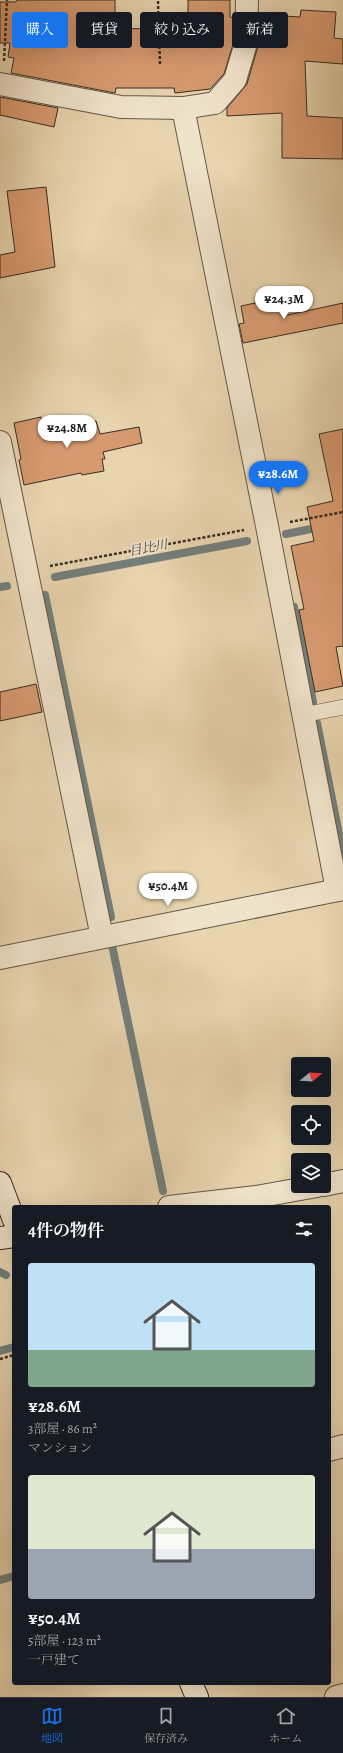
<!DOCTYPE html>
<html lang="ja">
<head>
<meta charset="utf-8">
<style>
	:root { --surface:#171b24; --page:#242831; --text:#f1f3f6; --muted:#9ea1a6; --line:#363941; --accent:#1a73e8 }
	body { margin:0; font-family:Alegreya,"Noto Serif JP",serif; background:var(--page); color:var(--text); height:100vh; display:flex; flex-direction:column; font-size:15px; white-space:nowrap }
	* { box-sizing:border-box; margin:0 }
	p { font-size:13px; color:var(--muted) }
	.icon { flex:none; width:22px; height:22px; fill:none; stroke:currentColor; stroke-width:2; stroke-linecap:round; stroke-linejoin:round }
	.map { position:relative; flex:1; overflow:hidden }
	.side { position:absolute; left:12px; top:1205px; width:319px; height:480px; display:flex; flex-direction:column; background:var(--surface); border-radius:4px; box-shadow:0 4px 16px #0002 }
	.side>* { flex:none }
	.top-card { position:absolute; left:12px; top:12px; width:319px; height:36px; display:flex; gap:8px }
	.needle { width:26px; rotate:72deg }
	.fabs { position:absolute; left:291px; top:1057px; display:grid; gap:8px }
	.fabs a { display:grid; place-items:center; width:40px; height:40px; border-radius:4px; background:var(--surface); box-shadow:0 4px 16px #0002; font-size:20px }
	.price { position:absolute; translate:-50% -34px; padding:0 9px; border-radius:14px; background:#fff; color:#222; font-size:13px; line-height:26px; filter:drop-shadow(0 1px 2px #0008) }
	.price::after { content:''; position:absolute; left:50%; top:24px; width:12px; height:9px; margin-left:-6px; background:inherit; clip-path:polygon(0 0,100% 0,50% 100%) }
	.price.on { background:var(--accent); color:#fff }
	ul { padding:0; list-style:none }
	li { display:grid; align-content:center; gap:8px; height:212px; padding:0 16px }
	li span { display:grid; place-items:center; height:124px; border-radius:4px; color:#555 }
	li>.icon { margin-inline-start:auto }
	span .icon { width:72px; height:72px; fill:#fffc; stroke-width:1 }
	li b { font-size:17px }
	h2 { display:flex; justify-content:space-between; align-items:center; height:48px; padding:0 16px; font-size:17px }
	.pill { padding:0 14px; border-radius:4px; background:var(--surface); box-shadow:0 4px 16px #0002; font-size:14px; line-height:36px }
	.pill.on { background:var(--accent); color:#fff }
	.tab-bar { display:flex; justify-content:space-around; align-items:center; height:56px; border-top:1px solid var(--line); background:var(--surface); font-size:11px; color:var(--muted) }
	.tab-bar a { display:grid; justify-items:center; gap:2px }
	.tab-bar .on { color:var(--accent) }
	.map>svg:first-child { display:block }
</style>
</head>
<body>
<div class="map">
<svg width="343" height="1697" viewBox="0 0 343 1697">
	<rect width="100%" height="100%" fill="#e8d4af"/>
	<filter id="stains"><feTurbulence type="fractalNoise" baseFrequency=".005" numOctaves="4"/><feColorMatrix values="0 0 0 0 .2 0 0 0 0 .09 0 0 0 0 .02 0 0 0 .5 -.17"/></filter>
	<radialGradient id="worn" r=".72"><stop offset=".6" stop-color="#630" stop-opacity="0"/><stop offset="1" stop-color="#630" stop-opacity=".3"/></radialGradient>
	<g fill="none" stroke-linecap="round" stroke-linejoin="round">
		<g stroke="#747f7b" stroke-width="8">
			<path d="M286,534L321,527"/>
			<path d="M55,577L247,541"/>
			<path d="M0,587L7,586"/>
			<path d="M45,595L111,917"/>
			<path d="M294,607L313,702"/>
			<path d="M317,723L343,854"/>
			<path d="M112,945L163,1191"/>
			<path d="M0,1272L6,1275"/>
			<path d="M0,1351L14,1347"/>
			<path d="M0,1580L14,1576"/>
		</g>
	</g>
	<g fill="#d79a70" stroke="#372d21">
		<path d="M17,0H115V29L180,28V22H188V0H230V17L234,18V41L224,74L210,89L175,93L174,88H116L115,93L11,73L14,58L8,57L10,43H0V2H16Z"/>
		<path d="M301,10L336,12L334,38L343,39V64L305,61L307,116L343,118V159L282,158V113L227,116V108L247,84L258,46L259,20H268V15L300,17Z"/>
		<path d="M0,97L58,108L54,127L0,115Z"/>
		<path d="M46,187L55,267L0,278V255L15,252L7,191Z"/>
		<path d="M279,298L283,316L343,303V323L243,343L239,324L244,323L241,306Z"/>
		<path d="M41,417L44,432L96,421L100,434L139,427L142,443L103,452L105,459H102L104,471L82,475L81,473L24,485L19,460L21,459L14,423Z"/>
		<path d="M343,429V646L336,647L343,686L315,692L299,610L304,609L291,546L314,541L307,507L333,501L319,434Z"/>
		<path d="M36,684L42,712L0,721V692Z"/>
	</g>
	<g fill="none" stroke-linecap="round" stroke-linejoin="round">
		<defs>
			<path id="lane" d="M303,715L343,707"/>
			<g id="street">
				<path d="M0,84L121,107L183,108L215,103L235,80L246,43L247,0"/>
				<path d="M183,108L267,526L337,890"/>
				<path d="M0,442L102,937"/>
				<path d="M0,958L343,889"/>
				<path d="M324,1185L343,1181"/>
				<path d="M169,1207L256,1197L317,1186"/>
				<path d="M329,1450L343,1446"/>
				<path d="M336,1697L343,1695"/>
			</g>
			<g id="secondary">
				<path d="M0,1183L14,1220"/>
				<path d="M0,1238L14,1236"/>
				<path d="M191,1683L197,1697"/>
			</g>
		</defs>
		<use href="#lane" stroke="#635744" stroke-width="16"/>
		<use href="#street" stroke="#635744" stroke-width="24"/>
		<use href="#secondary" stroke="#372d21" stroke-width="24"/>
		<g stroke="#372d21" stroke-width="2.5" stroke-dasharray="3 2" stroke-linecap="butt">
			<path d="M158,1L160,65"/>
			<path d="M4,61L7,0"/>
			<path d="M290,522L343,512"/>
			<path d="M50,566L244,530"/>
			<path d="M0,1359L14,1355"/>
		</g>
		<use href="#lane" stroke="#f0e3cb" stroke-width="15"/>
		<use href="#street" stroke="#f0e3cb" stroke-width="22"/>
		<use href="#secondary" stroke="#f0e3cb" stroke-width="22"/>
	</g>
	<g text-anchor="middle" stroke-width="3.5" stroke-linejoin="round" paint-order="stroke">
		<g font-size="13" font-style="italic" fill="#4b483f" stroke="#f0e3cb">
			<text transform="translate(148 547) rotate(-11)" y="5">目比川</text>
		</g>
	</g>
	<rect width="100%" height="100%" filter="url(#stains)"/>
	<rect width="100%" height="100%" fill="url(#worn)"/>
</svg>
<div class="fabs">
<a><svg class="needle" viewBox="-14 -14 28 28"><path d="M0-13l5 13h-10z" fill="#e53935"/><path d="M0 13l5-13h-10z" fill="#9ea1a6"/></svg></a>
<a><svg class="icon" aria-label="locate" viewBox="0 0 24 24"><circle cx="12" cy="12" r="6"/><path d="M12 2v4M12 18v4M2 12h4M18 12h4"/></svg></a>
<a><svg class="icon" aria-label="layers" viewBox="0 0 24 24"><path d="M12 4l9 5-9 5-9-5zM3 14l9 5 9-5"/></svg></a>
</div>
<b class="price" style="left:284px;top:320px">¥24.3M</b>
<b class="price" style="left:67px;top:449px">¥24.8M</b>
<b class="price on" style="left:278px;top:495px">¥28.6M</b>
<b class="price" style="left:168px;top:907px">¥50.4M</b>
<div class="top-card">
<a class="pill on">購入</a>
<a class="pill">賃貸</a>
<a class="pill">絞り込み</a>
<a class="pill">新着</a>
</div>
<section class="side">
<h2>4件の物件<svg class="icon" aria-label="filters" viewBox="0 0 24 24"><path d="M4 7h16M4 17h16"/><circle cx="9" cy="7" r="2"/><circle cx="15" cy="17" r="2"/></svg></h2>
<ul>
<li><span style="background:linear-gradient(#bfe0f5 70%,#7fa58c 0)"><svg class="icon" aria-label="home" viewBox="0 0 24 24"><path d="M3 11l9-7 9 7M6 9v11h12V9"/></svg></span><div><b>¥28.6M</b><p>3部屋 · 86 m²</p><p>マンション</p></div></li>
<li><span style="background:linear-gradient(#dfe7d0 60%,#9aa5b1 0)"><svg class="icon" aria-label="home" viewBox="0 0 24 24"><path d="M3 11l9-7 9 7M6 9v11h12V9"/></svg></span><div><b>¥50.4M</b><p>5部屋 · 123 m²</p><p>一戸建て</p></div></li>
</ul>
</section>
</div>
<nav class="tab-bar">
<a class="on"><svg class="icon" aria-label="map" viewBox="0 0 24 24"><path d="M3 6l6-2 6 2 6-2v14l-6 2-6-2-6 2zM9 4v14M15 6v14"/></svg>地図</a>
<a><svg class="icon" aria-label="saved" viewBox="0 0 24 24"><path d="M7 4h10v16l-5-4-5 4z"/></svg>保存済み</a>
<a><svg class="icon" aria-label="home" viewBox="0 0 24 24"><path d="M3 11l9-7 9 7M6 9v11h12V9"/></svg>ホーム</a>
</nav>
</body>
</html>
